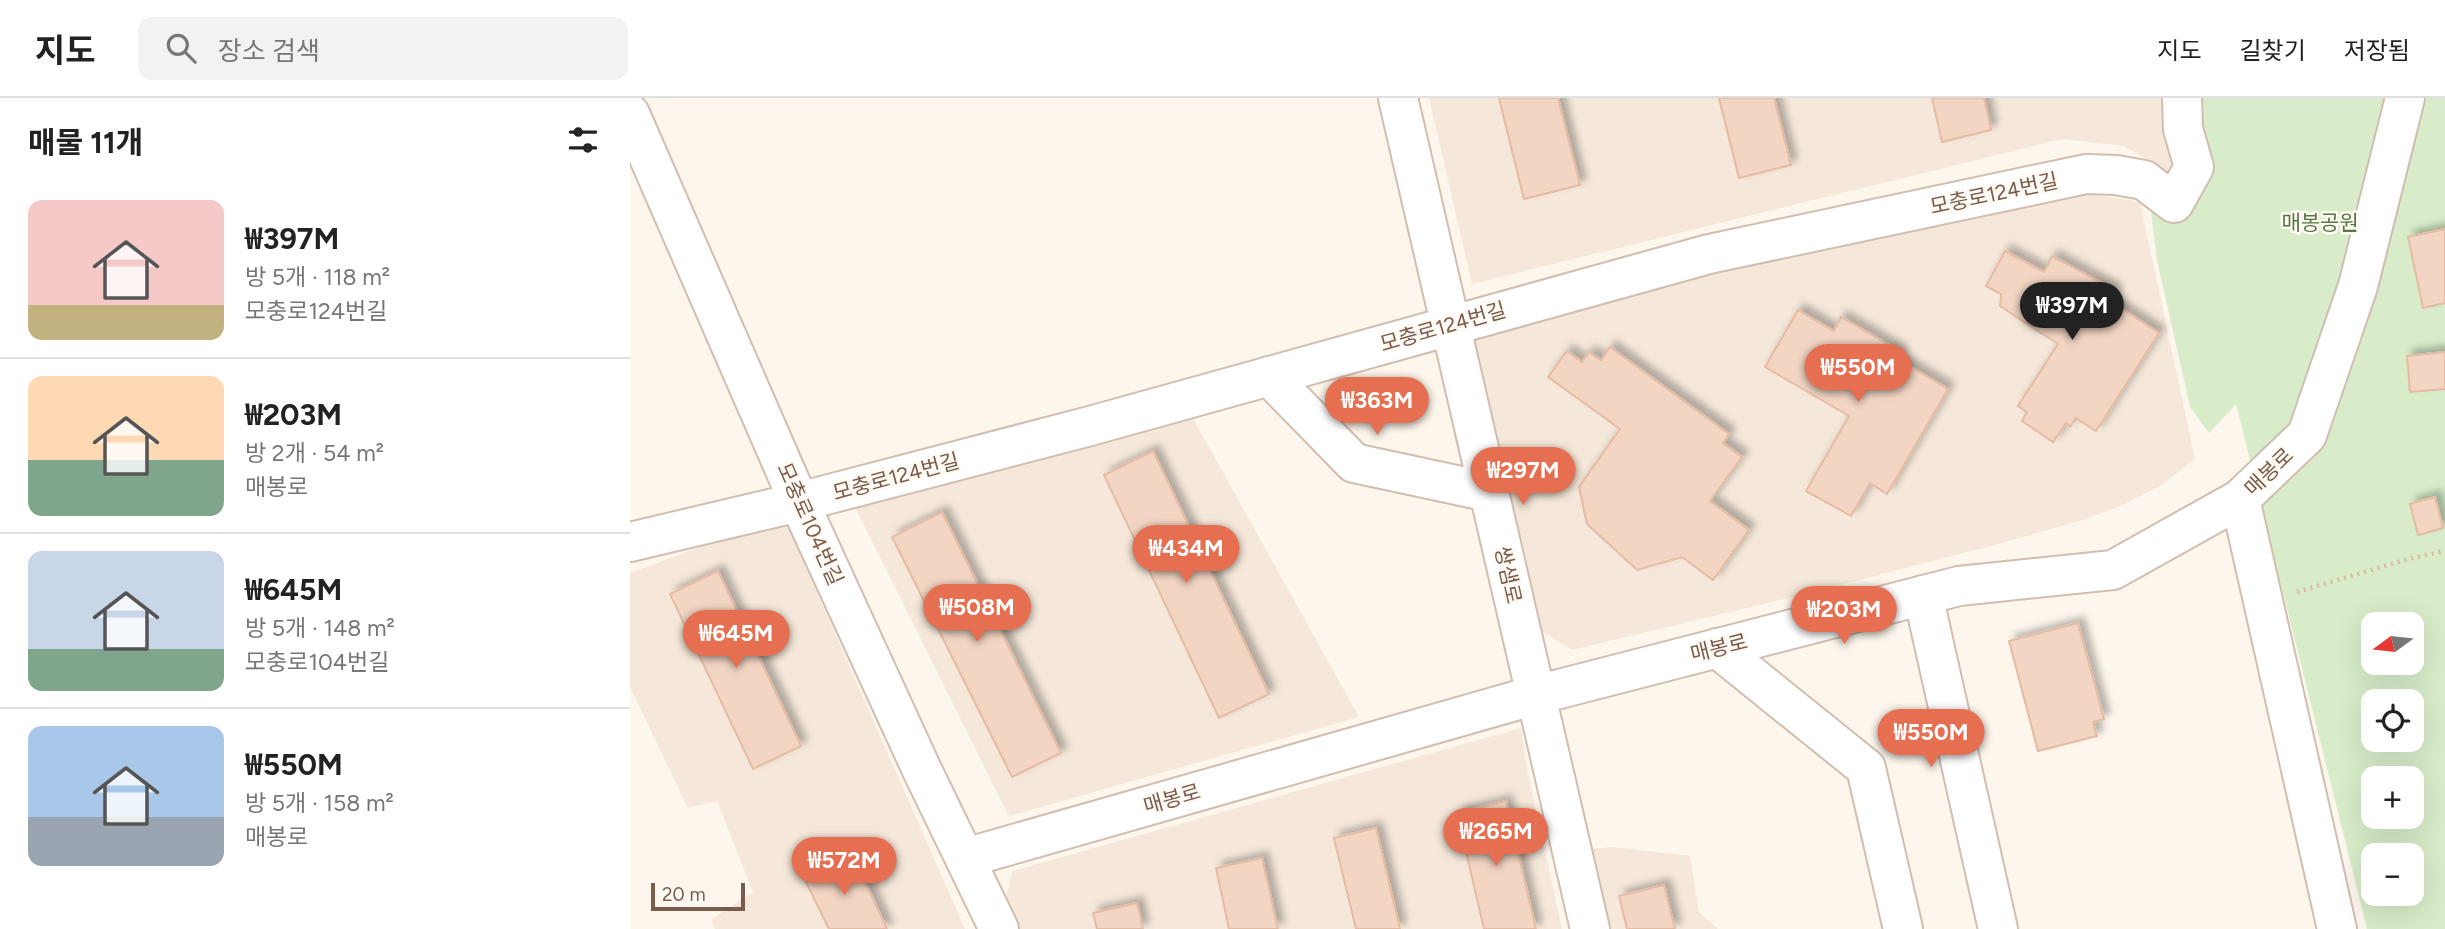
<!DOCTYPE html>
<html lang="ko">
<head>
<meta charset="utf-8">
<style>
	:root { --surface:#fff; --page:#f2f2f2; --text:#222; --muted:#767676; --line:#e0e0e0; --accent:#e76f51 }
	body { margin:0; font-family:Figtree,"Noto Sans KR",sans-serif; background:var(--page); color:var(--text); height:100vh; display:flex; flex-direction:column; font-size:26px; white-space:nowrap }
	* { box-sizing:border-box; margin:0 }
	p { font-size:23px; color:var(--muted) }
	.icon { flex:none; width:38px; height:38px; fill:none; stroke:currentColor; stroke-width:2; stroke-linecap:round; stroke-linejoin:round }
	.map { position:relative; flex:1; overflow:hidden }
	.details { display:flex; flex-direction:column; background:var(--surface); width:630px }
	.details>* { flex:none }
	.needle { width:46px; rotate:255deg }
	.tools { position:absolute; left:1731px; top:514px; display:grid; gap:14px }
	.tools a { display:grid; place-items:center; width:63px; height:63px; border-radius:14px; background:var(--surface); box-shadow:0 7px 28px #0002; font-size:35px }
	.scale { position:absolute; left:21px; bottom:18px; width:94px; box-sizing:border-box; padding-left:7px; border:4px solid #7a5c4d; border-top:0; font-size:19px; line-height:24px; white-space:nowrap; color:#7a5c4d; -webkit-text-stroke:5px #fffaf3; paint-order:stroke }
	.price { position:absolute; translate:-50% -60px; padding:0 16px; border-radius:24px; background:var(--accent); color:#fff; font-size:23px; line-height:46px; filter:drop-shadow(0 2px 4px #0008) }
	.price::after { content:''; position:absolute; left:50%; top:42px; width:21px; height:16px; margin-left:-10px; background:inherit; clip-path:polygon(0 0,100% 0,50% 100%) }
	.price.active { background:#222; color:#fff }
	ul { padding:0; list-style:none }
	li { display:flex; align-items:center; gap:21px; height:175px; padding:0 28px }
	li+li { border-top:2px solid var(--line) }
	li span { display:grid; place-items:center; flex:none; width:196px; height:140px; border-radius:14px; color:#555 }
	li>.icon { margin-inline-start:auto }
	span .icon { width:84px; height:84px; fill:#fffc; stroke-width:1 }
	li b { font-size:30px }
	h2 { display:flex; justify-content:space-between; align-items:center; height:84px; padding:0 28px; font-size:30px }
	header { display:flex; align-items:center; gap:42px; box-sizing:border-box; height:98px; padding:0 35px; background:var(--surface); border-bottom:2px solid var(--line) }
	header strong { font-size:33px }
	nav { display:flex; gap:38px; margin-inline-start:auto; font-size:24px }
	.search { width:490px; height:63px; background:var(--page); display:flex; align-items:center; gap:18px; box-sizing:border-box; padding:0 24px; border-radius:14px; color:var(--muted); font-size:26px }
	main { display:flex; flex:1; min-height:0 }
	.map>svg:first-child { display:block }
</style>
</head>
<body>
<header>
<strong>지도</strong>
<div class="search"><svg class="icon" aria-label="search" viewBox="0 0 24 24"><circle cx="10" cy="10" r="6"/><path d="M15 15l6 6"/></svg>장소 검색</div>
<nav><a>지도</a><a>길찾기</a><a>저장됨</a></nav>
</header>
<main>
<section class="details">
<h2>매물 11개<svg class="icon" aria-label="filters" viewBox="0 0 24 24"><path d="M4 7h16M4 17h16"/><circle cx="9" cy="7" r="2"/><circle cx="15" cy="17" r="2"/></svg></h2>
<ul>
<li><span style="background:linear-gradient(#f6c9c9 75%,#c2b280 0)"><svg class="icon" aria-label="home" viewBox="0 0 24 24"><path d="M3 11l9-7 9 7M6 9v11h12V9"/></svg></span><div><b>₩397M</b><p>방 5개 · 118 m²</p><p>모충로124번길</p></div></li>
<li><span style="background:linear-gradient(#ffd9b3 60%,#7fa58c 0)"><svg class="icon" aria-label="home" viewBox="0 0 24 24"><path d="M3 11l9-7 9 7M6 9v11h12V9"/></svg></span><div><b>₩203M</b><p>방 2개 · 54 m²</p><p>매봉로</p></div></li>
<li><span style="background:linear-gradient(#c9d6e8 70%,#7fa58c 0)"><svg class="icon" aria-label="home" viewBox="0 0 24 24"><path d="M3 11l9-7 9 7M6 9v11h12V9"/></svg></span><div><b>₩645M</b><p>방 5개 · 148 m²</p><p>모충로104번길</p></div></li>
<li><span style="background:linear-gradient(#a9c7e8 65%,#9aa5b1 0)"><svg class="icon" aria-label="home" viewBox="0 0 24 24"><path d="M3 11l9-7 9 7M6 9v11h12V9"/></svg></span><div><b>₩550M</b><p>방 5개 · 158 m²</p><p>매봉로</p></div></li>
</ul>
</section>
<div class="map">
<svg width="1815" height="831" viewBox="0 0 1815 831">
	<defs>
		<filter id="shadow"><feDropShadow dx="6" dy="-6" stdDeviation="3.5" flood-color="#0004"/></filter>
	</defs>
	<rect width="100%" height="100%" fill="#fdf6ec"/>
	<g fill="#f5e8da">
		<path d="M799,0H1546L1550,81L1494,48L1432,41L842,186Z"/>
		<path d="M1442,93L1510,104L1565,361L1530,388L1493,407L1453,422L1372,445L1175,496L942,552L911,533L834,233Z"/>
		<path d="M560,315L729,619L379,718L225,409Z"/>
		<path d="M138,424L159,431L335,831H85L81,822L123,794L87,703L58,710L0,589V475Z"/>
		<path d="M891,630L898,676L932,831H379L373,815L382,773Z"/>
		<path d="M983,749L1060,758L1069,814L1088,831H976L958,751Z"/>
	</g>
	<path fill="#d8ecc9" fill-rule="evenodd" d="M1542,0H1815V831H1737L1606,306L1579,335L1560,309L1527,162L1521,114L1552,117ZM1743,527H1782V565H1743ZM1743,604H1782V642H1743ZM1743,681H1782V719H1743ZM1743,758H1782V796H1743Z"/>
	<g fill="#f3d5c3" stroke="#e6bba3" stroke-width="2" filter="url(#shadow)">
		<path d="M869,0H928L950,87L894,101Z"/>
		<path d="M1089,0H1144L1161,67L1109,80Z"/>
		<path d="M1302,0H1354L1361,32L1312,44Z"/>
		<path d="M1815,131V205L1793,210L1778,139Z"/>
		<path d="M1375,153L1414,174L1422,158L1485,192L1483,205L1529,235L1466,333L1446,320L1440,329L1436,325L1423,344L1392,323L1397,314L1388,308L1428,246L1370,208L1371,196L1356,188Z"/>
		<path d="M1168,212L1204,233L1211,219L1271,254V263L1318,291L1257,396L1240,385L1221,418L1176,393L1219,318L1135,269Z"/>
		<path d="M980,249L1099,336L1093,345L1112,359L1080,403L1119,432L1083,482L1052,459L1007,472L957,426L949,389L990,331L918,279L937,253L952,264L959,254L971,262Z"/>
		<path d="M1815,254V291L1780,294L1777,258Z"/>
		<path d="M523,353L639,596L589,620L474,377Z"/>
		<path d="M1805,399L1813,430L1788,437L1780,406Z"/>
		<path d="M312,414L431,655L382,679L262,439Z"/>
		<path d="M88,473L171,648L123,671L40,496Z"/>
		<path d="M1448,525L1474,621L1463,624L1467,638L1408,653L1379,543Z"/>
		<path d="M876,703L906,831H854L827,715Z"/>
		<path d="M746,730L770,831H726L704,740Z"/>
		<path d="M223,758L257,831H199L172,776Z"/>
		<path d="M632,760L648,831H599L586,770Z"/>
		<path d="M1034,787L1045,831H997L989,798Z"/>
		<path d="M507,805L513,831H467L463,815Z"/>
	</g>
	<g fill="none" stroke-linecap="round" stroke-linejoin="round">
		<defs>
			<g id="minor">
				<path d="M768,0L960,831"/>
				<path d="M0,16L169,404L292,672L369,831"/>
				<path d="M639,278L724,365L859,394"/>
				<path d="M1610,401L1707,831"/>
				<path d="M0,444L169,404L460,328L1079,156L1456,76L1486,77L1514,82L1544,105L1564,69L1553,31L1552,0"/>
				<path d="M1293,497L1368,831"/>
				<path d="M1087,550L1236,670L1273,831"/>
				<path d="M335,760L906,597L1329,488L1483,472L1610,401L1677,337L1728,188L1775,0"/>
			</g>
		</defs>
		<use href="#minor" stroke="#d1beb0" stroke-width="42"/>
		<path stroke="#d9b8a5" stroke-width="4.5" stroke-dasharray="2 5" stroke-linecap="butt" d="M1667,494L1778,461L1815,453"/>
		<use href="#minor" stroke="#fff" stroke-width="38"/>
	</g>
	<g text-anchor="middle" stroke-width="5" stroke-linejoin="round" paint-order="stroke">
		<g font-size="21" fill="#7a5c4d" stroke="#fffaf3">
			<text transform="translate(1364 96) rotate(-12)" y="7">모충로124번길</text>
			<text transform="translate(813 229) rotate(-16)" y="7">모충로124번길</text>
			<text transform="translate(1639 374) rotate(-44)" y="7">매봉로</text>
			<text transform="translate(266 379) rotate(-15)" y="7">모충로124번길</text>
			<text transform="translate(180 426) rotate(66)" y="7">모충로104번길</text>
			<text transform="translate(878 477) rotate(77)" y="7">쌍샘로</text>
			<text transform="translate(1089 550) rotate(-14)" y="7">매봉로</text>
			<text transform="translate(542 701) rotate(-16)" y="7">매봉로</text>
		</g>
		<g font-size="21" fill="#537a41" stroke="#fffaf3">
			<text x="1690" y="132">매봉공원</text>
		</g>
	</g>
</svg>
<div class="tools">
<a><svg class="needle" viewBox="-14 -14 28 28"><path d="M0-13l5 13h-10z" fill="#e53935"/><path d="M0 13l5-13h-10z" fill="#767676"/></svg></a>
<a><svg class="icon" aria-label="locate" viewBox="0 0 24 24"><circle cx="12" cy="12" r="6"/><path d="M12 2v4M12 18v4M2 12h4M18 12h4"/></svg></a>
<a>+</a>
<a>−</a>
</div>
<div class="scale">20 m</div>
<b class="price active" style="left:1442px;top:244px">₩397M</b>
<b class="price" style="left:1228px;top:306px">₩550M</b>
<b class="price" style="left:747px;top:339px">₩363M</b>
<b class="price" style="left:893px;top:409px">₩297M</b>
<b class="price" style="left:556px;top:487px">₩434M</b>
<b class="price" style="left:347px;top:546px">₩508M</b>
<b class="price" style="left:1214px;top:548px">₩203M</b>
<b class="price" style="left:106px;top:572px">₩645M</b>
<b class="price" style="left:1301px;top:671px">₩550M</b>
<b class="price" style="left:866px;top:770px">₩265M</b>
<b class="price" style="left:214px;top:799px">₩572M</b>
</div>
</main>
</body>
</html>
